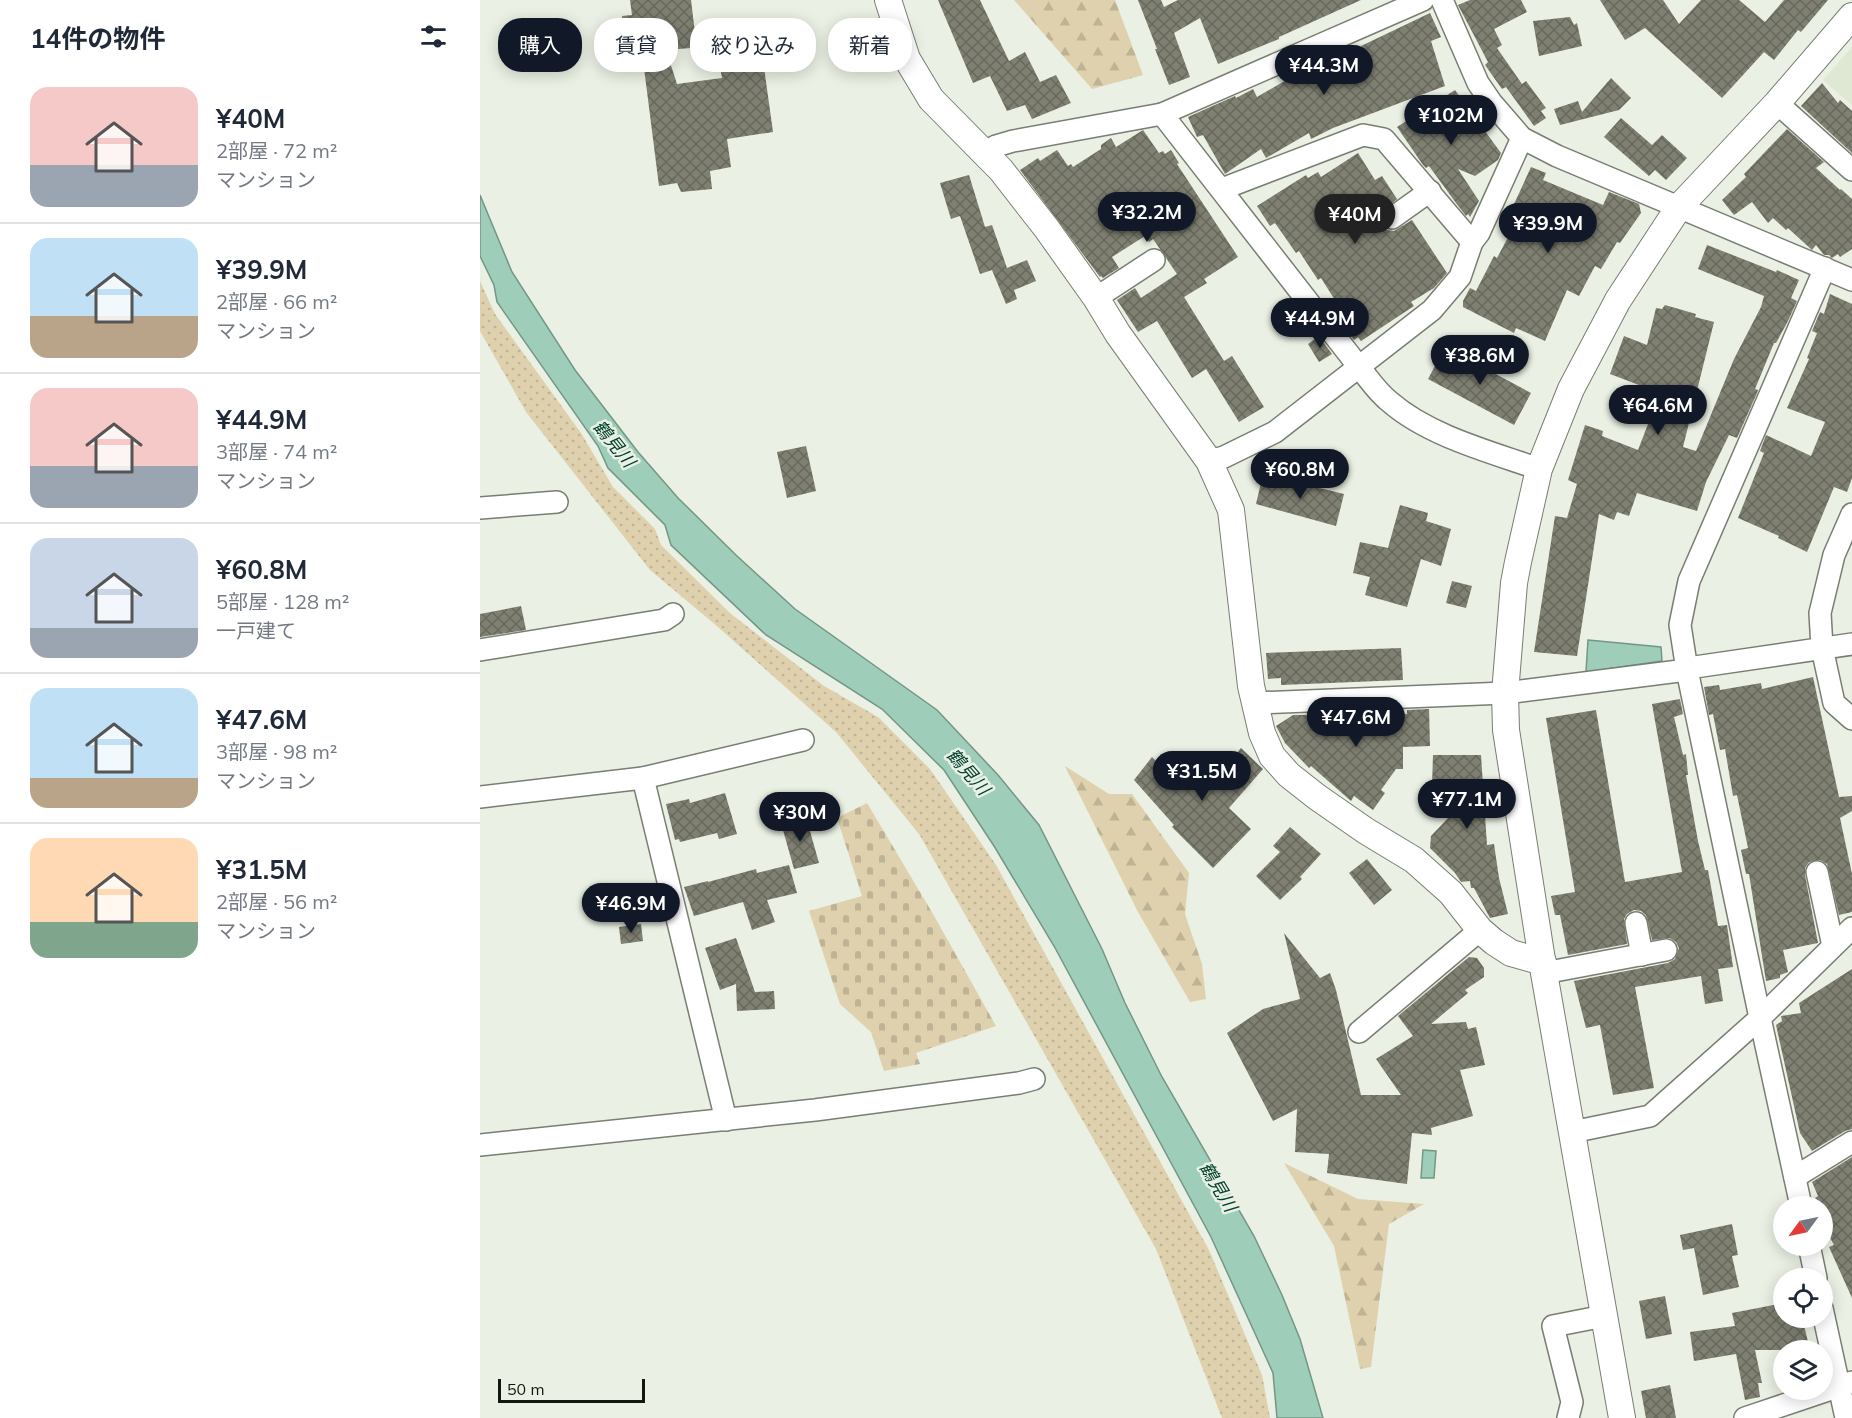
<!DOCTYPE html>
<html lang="ja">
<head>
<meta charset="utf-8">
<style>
	:root { --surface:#fff; --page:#f2f2f3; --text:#1f2937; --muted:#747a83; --line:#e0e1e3; --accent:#111827 }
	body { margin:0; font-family:Mulish,"Noto Sans JP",sans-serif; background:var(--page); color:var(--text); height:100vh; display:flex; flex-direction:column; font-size:22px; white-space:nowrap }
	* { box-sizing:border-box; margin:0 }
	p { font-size:20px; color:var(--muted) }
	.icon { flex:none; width:33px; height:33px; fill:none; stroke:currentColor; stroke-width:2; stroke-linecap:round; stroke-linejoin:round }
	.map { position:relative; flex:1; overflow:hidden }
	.panel { display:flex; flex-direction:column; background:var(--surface); width:480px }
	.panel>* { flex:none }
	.hud { position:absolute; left:18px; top:18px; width:570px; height:54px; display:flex; gap:12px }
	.needle { width:39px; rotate:237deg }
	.controls { position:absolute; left:1293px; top:1196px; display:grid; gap:12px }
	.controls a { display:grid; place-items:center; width:60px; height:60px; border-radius:50%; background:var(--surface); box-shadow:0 3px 15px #0003; font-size:30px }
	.scale { position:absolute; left:18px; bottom:15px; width:147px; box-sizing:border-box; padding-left:6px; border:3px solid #131611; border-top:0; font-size:16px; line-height:21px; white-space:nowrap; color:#131611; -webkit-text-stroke:4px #eaf0e3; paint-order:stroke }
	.price { position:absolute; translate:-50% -51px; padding:0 14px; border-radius:21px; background:var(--accent); color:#fff; font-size:20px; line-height:39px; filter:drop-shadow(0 2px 3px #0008) }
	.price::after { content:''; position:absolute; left:50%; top:36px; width:18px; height:14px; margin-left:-9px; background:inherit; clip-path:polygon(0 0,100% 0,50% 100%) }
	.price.selected { background:#222; color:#fff }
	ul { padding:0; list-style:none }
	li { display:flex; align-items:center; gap:18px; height:150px; padding:0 30px }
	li+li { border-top:2px solid var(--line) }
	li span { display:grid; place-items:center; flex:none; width:168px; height:120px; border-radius:18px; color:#555 }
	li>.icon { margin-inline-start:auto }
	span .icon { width:72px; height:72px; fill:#fffc; stroke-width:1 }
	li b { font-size:26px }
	h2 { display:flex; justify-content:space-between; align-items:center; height:72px; padding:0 30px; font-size:26px }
	.pill { padding:0 21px; border-radius:24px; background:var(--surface); box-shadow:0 3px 15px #0003; font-size:21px; line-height:54px }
	.pill.selected { background:var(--accent); color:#fff }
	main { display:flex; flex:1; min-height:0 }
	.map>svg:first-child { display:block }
</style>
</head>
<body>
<main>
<section class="panel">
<h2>14件の物件<svg class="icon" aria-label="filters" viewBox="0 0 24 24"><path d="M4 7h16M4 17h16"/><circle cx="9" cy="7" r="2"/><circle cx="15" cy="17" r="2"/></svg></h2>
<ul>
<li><span style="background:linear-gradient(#f6c9c9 65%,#9aa5b1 0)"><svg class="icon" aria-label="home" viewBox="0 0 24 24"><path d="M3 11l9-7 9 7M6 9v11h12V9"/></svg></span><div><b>¥40M</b><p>2部屋 · 72 m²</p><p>マンション</p></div></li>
<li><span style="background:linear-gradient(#bfe0f5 65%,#b9a48a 0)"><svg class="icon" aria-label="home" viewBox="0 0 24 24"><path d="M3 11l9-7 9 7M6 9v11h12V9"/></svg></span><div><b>¥39.9M</b><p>2部屋 · 66 m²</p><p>マンション</p></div></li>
<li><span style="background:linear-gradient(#f6c9c9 65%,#9aa5b1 0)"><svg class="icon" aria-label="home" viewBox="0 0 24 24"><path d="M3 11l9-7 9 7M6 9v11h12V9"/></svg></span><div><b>¥44.9M</b><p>3部屋 · 74 m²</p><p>マンション</p></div></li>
<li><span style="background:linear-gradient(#c9d6e8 75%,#9aa5b1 0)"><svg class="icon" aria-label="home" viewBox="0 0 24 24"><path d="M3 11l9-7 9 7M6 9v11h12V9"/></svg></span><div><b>¥60.8M</b><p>5部屋 · 128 m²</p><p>一戸建て</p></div></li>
<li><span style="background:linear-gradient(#bfe0f5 75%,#b9a48a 0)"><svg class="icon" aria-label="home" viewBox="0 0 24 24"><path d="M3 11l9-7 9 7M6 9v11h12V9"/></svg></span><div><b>¥47.6M</b><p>3部屋 · 98 m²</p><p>マンション</p></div></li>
<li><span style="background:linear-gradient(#ffd9b3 70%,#7fa58c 0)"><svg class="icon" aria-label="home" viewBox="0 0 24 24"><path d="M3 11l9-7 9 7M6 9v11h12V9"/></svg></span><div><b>¥31.5M</b><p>2部屋 · 56 m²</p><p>マンション</p></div></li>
</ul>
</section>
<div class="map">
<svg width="1372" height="1418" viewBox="0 0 1372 1418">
	<defs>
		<pattern id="grass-dots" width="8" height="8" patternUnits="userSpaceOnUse" patternTransform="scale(1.5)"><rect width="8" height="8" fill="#dfd1ad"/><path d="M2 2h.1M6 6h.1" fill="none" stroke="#beb394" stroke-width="1.8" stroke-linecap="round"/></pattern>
		<pattern id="forest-firs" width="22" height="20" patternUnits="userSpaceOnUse" patternTransform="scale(1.5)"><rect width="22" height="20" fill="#dfd1ad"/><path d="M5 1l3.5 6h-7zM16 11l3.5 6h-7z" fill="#beb394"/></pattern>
		<pattern id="cemetery-stones" width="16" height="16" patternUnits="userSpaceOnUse" patternTransform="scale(1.5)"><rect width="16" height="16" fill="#dfd1ad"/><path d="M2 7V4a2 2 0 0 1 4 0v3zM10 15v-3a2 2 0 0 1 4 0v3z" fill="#beb394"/></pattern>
		<pattern id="building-cross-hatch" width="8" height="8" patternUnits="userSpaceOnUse" patternTransform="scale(1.5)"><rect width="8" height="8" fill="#7f8072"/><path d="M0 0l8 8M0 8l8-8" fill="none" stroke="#67685c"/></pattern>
	</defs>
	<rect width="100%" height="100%" fill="#eaf0e3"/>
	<path fill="#dee8d3" d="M1372,47V105L1343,80Z"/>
	<path fill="url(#grass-dots)" d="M0,281L15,314L101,433L133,487L175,529L181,545L251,614L344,686L398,717L450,769L516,865L729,1250L782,1375L790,1418H742L676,1249L439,834L356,732L238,627L170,570L46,412L0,331Z"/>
	<g fill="url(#forest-firs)">
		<path d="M534,0H635L663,75L612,89Z"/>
		<path d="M585,766L629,794H652L709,873L705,914L722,964L726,999L710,1002L658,912Z"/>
		<path d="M804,1163L878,1199L944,1204L909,1224L891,1367L880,1369L854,1246Z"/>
	</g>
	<path fill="url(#cemetery-stones)" d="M387,803L453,914L516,1026L436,1053L440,1064L404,1071L391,1032L360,1004L329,911L382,896L357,818Z"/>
	<g fill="#9ecdb9" stroke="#749687" stroke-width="1.5">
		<path d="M0,195L32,272L95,370L158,452L198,498L257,556L315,609L457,710L518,775L559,825L622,949L645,1003L682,1077L774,1236L802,1295L820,1339L843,1418H797L793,1373L731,1237L574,946L514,846L464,770L402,709L286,635L191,545L185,525L128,468L118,446L17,302L14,285L0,256Z"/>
		<path d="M1108,640L1181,647L1182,661L1106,672Z"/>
		<path d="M943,1150L956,1151L954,1178H941Z"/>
	</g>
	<g fill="url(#building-cross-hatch)" fill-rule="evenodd">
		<path d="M150,0H211L215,33L250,29L254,57L282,53L293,132L247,139L251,167L230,171L232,189L201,192L197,183L179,186L164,68H160L157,39L144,40L142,16L152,15ZM236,46L242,78L197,84L186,50Z"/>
		<path d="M458,0H500L529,61L545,52L560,82L576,75L591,103L552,119L545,105L527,111L510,76L493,83Z"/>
		<path d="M658,0H681L684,7L698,0H881L799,37V39L738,64L720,18L694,33L710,77L689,85L675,49H677Z"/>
		<path d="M990,0H1041L1047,12L1014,29L1022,45L1017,48L1042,84L1046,81L1066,108L1061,111L1066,118L1054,126L1026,87L1022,89L1005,65L1008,62L978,5Z"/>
		<path d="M1120,0H1183L1199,24L1221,0H1259L1285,22L1304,0H1348L1321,32L1318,30L1294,60L1284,52L1242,98L1165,28L1145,40Z"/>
		<path d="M950,13L961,37L951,41L965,86L853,128L831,139L829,133L786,158L781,149L745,174L723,135L717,137L708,117L755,96L756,98L773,89L777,97L808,79L807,78L844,60L847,65L883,49L881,46Z"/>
		<path d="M1090,17L1094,25L1097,23L1102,46L1059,56L1053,21Z"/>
		<path d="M1131,78L1151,98L1139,110L1080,125L1074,109L1098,101L1102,112Z"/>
		<path d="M1342,83L1358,103L1360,100L1372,111V153L1321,106Z"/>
		<path d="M975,90L1021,153L1018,160L995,176L978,169L999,201L990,217L988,214L986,216L976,203L949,166L946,168L943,165L917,127Z"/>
		<path d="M1141,118L1172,145L1182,135L1207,158L1186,180L1175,170L1169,176L1124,137Z"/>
		<path d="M1307,129L1344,162L1336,168L1360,190L1361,189L1372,199V249L1360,257L1358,254L1352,258L1349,255H1344L1336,245L1332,250L1308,228L1306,230L1293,218L1288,223L1272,202L1254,215L1242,200L1266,177L1264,174Z"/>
		<path d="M663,130L679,153L683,151L685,154L691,150L699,163L697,164L758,257L724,279L727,283L704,297L744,361L752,356L784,407L759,422L726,369L712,378L677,321L658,332L637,300L655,288L661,298L697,274L673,239L669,242L665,236L632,257L639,268L623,278L621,276L620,277L540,170L558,158L560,161L577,150L588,166L591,164L593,167L621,149V145L631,138L636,147Z"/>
		<path d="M878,153L895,180L902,176L917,199L901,212L899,219L902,226L907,230L914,231L932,220L967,273L954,288L931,302L934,306L881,341L878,337L874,340L860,322L866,319L865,316L841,278L838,280L819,251L816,253L795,223L790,226L777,206L826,175L828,178L838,172L841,177Z"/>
		<path d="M1051,167L1066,173L1063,180L1123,205L1129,192L1159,204L1161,213L1140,243L1137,242L1121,269L1115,266L1099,296L1087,290L1065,341L1036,328L1034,333L983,307V301L990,288L996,291L1014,256L1017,258L1033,228L1025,224Z"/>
		<path d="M489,175L505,227L512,225L527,268L547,260L556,281L534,290L537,299L526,304L512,270L500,274L480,216L471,219L460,183Z"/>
		<path d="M1227,245L1296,272L1297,270L1319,280L1311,298L1317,301L1308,321L1296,343H1294L1275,389L1278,390L1277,393L1257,438L1249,435L1226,482L1217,511L1157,493L1149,516L1137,512L1134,520L1119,514L1097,656L1054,652L1075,516L1087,518L1097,484L1088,480L1105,425L1123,431L1122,436L1158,450L1180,393L1130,374L1144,336L1167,345L1176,308L1182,309L1185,305L1216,314L1215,317L1234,322L1203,447L1216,451L1254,359L1281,307L1284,296L1218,269Z"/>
		<path d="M1350,294L1372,304V478L1367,492L1354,487L1327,552L1298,538L1299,536L1258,518L1284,453L1280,451L1286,435L1331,456L1345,422L1307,408L1329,359L1327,358L1337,333L1332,331L1340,312L1344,314Z"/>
		<path d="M839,336L852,354L839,362L828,344Z"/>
		<path d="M965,347L1051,393L1034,425L948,379Z"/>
		<path d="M326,446L336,491L307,498L297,452Z"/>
		<path d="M783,474L864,494L856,526L776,504Z"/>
		<path d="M920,505L948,513L946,521L971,529L961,566L941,559L927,607L885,595L890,577L873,573L880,542L908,548Z"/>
		<path d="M972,581L992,586L986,608L966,603Z"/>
		<path d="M41,606L46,630L0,637V614Z"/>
		<path d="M921,648L923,680L801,685V678L788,679L786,653Z"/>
		<path d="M1333,677L1359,797L1372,796V811L1360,818L1372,874V912L1359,915L1347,864L1340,860L1329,862L1325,868V875L1338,943L1303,950L1308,972L1300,975V978L1286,981L1269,874H1266L1261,850L1268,848L1257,795L1253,796L1245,749L1240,750L1233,714L1229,715L1224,687L1239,685L1240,690L1281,683L1282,689Z"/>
		<path d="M1200,699L1203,714L1194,717L1203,755L1206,754L1208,775H1206L1218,841L1225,870H1228L1238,926L1247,925L1253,967L1238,969L1243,1001L1225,1004L1221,976L1155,987L1174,1088L1133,1095L1120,1025L1106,1028L1094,981L1188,963L1195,959L1199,948L1196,942L1190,938L1172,940L1166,915L1161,911L1154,910L1147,914L1144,919L1147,944L1088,955L1080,915H1075L1071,896L1095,892L1066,718L1116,710L1145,882L1202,872L1172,704Z"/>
		<path d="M949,709L950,746L923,747V769H916L901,790L905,793L893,810L874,796L871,801L831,766L829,768L805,743L796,726L813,715L927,714V710Z"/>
		<path d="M761,748L783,769L749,808L771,829L733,868L692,827L694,825L654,780L672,757L686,771L707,755L730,784Z"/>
		<path d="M953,755H1001L1007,845L1014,844L1019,878L1028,914L1010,918L994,888H991L990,881L981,882L975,873L950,848L951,836L969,817L967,788L952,785Z"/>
		<path d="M245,793L257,834L239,839L237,833L200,842L199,839L195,840L186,804L209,799L210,803Z"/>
		<path d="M326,817L339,863L314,869L301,823Z"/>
		<path d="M810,827L841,854L820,877L822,879L800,900L776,876L800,852L793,846Z"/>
		<path d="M887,859L912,890L894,905L869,873Z"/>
		<path d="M309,865L317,893L287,900L295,922L272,930L263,902L214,916L204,887L228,881V882L276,869L277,873Z"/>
		<path d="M161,924L163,941L141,944L139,927Z"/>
		<path d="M804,933L840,978L850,973L856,990L881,1095H921L896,1059L933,1036L918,1016L989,957L997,958L1004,968V977L985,990L988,993L951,1024L986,1022L988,1029L996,1027L1005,1065L980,1070L993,1116L951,1128L952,1135L932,1133L927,1184L847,1173L849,1154L815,1152L817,1109L793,1121L747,1033L783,1009L820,999Z"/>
		<path d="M256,938L275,992L294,991L295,1009L257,1011L256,984L240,990L225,948Z"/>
		<path d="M1372,969V1129L1365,1131L1332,1151L1320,1133L1296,1025L1302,1021L1301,1016L1321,1013L1319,1003Z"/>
		<path d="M1372,1157V1298L1349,1247L1354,1245L1342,1223V1206H1339L1335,1198L1338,1196L1332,1182Z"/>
		<path d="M1252,1224L1258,1255L1252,1256L1259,1287L1223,1295L1214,1248L1203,1250L1200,1235Z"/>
		<path d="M1185,1296L1192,1334L1166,1339L1159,1301Z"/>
		<path d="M1304,1303V1317H1322L1330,1350H1275L1282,1383H1278L1280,1397L1265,1400L1256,1354L1214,1361L1210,1332L1255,1326L1252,1313Z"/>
		<path d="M1190,1385L1196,1418H1166L1161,1391Z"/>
	</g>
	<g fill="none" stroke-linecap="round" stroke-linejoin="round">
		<defs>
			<g id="minor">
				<path d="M962,0L998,83L1011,102L1042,138L1077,156L1372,280"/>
				<path d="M1297,103L1372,170"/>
				<path d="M682,114L943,0"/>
				<path d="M505,152L516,146L533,141L682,114L879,367C889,379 898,393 910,402C949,436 1011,452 1059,469"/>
				<path d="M742,189L883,135L904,139L992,242"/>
				<path d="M912,218L950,191"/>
				<path d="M616,298L674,260"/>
				<path d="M729,461L744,457L795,432L952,310L980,277L992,242L999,233L1042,138"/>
				<path d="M0,508L77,502"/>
				<path d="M1372,514L1354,555L1340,613L1342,648L1354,703L1372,719"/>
				<path d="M0,650L184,620L193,614"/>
				<path d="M775,703L1025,693L1207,670L1215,667L1372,644"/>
				<path d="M163,778L246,1120"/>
				<path d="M0,797L163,778L323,740"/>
				<path d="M1337,872L1353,946"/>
				<path d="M1156,923L1162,955"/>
				<path d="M1064,973L1186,950"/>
				<path d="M879,1032L1000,930"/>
				<path d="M1092,1132L1170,1116L1280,1018L1207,670L1200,625L1209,581L1345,268"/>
				<path d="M0,1145L335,1110L539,1083L554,1079"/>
				<path d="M1315,1177L1372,1142"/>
				<path d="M1321,1206L1280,1018L1372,928"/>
				<path d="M1329,1245L1336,1278"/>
				<path d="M1342,1308L1366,1418"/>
				<path d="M1088,1418L1092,1402L1073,1326L1124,1316"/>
				<path d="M1265,1418L1372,1382"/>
			</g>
			<g id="tertiary">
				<path d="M408,0L427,59L451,99L521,170L567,229L616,298L638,334L729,461L751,510L771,686L782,733L792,756L809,775L837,797L886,831L934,860L971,893L1000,930L1014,942L1031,953L1063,962"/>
				<path d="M1142,1418L1064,973L1026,730L1025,693L1034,583L1038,562L1059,469L1091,389L1138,300L1199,207L1297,103L1372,16"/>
			</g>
		</defs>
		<use href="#minor" stroke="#787e71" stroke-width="24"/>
		<use href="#tertiary" stroke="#787e71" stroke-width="28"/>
		<use href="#minor" stroke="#fff" stroke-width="21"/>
		<use href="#tertiary" stroke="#fff" stroke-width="26"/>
	</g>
	<g text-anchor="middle" stroke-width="5" stroke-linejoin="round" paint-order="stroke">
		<g font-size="18" font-style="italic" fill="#00422f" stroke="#eaf0e3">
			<text transform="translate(134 444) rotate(51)" y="6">鶴見川</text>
			<text transform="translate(488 772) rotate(49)" y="6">鶴見川</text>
			<text transform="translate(738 1187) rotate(59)" y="6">鶴見川</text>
		</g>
	</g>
</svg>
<div class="controls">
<a><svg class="needle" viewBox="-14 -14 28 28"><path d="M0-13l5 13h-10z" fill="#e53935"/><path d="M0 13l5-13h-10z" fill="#747a83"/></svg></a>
<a><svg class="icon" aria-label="locate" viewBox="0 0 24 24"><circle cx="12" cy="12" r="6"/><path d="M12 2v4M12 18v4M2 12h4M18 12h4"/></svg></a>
<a><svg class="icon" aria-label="layers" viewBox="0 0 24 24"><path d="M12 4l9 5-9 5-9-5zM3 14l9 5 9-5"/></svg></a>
</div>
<div class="scale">50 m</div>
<b class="price" style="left:844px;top:96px">¥44.3M</b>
<b class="price" style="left:971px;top:146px">¥102M</b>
<b class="price" style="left:667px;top:243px">¥32.2M</b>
<b class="price selected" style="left:875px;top:245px">¥40M</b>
<b class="price" style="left:1068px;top:254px">¥39.9M</b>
<b class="price" style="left:840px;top:349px">¥44.9M</b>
<b class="price" style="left:1000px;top:386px">¥38.6M</b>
<b class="price" style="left:1178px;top:436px">¥64.6M</b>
<b class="price" style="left:820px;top:500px">¥60.8M</b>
<b class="price" style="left:876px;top:748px">¥47.6M</b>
<b class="price" style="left:722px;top:802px">¥31.5M</b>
<b class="price" style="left:987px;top:830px">¥77.1M</b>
<b class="price" style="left:320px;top:843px">¥30M</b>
<b class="price" style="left:151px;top:934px">¥46.9M</b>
<div class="hud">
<a class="pill selected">購入</a>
<a class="pill">賃貸</a>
<a class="pill">絞り込み</a>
<a class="pill">新着</a>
</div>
</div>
</main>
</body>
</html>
